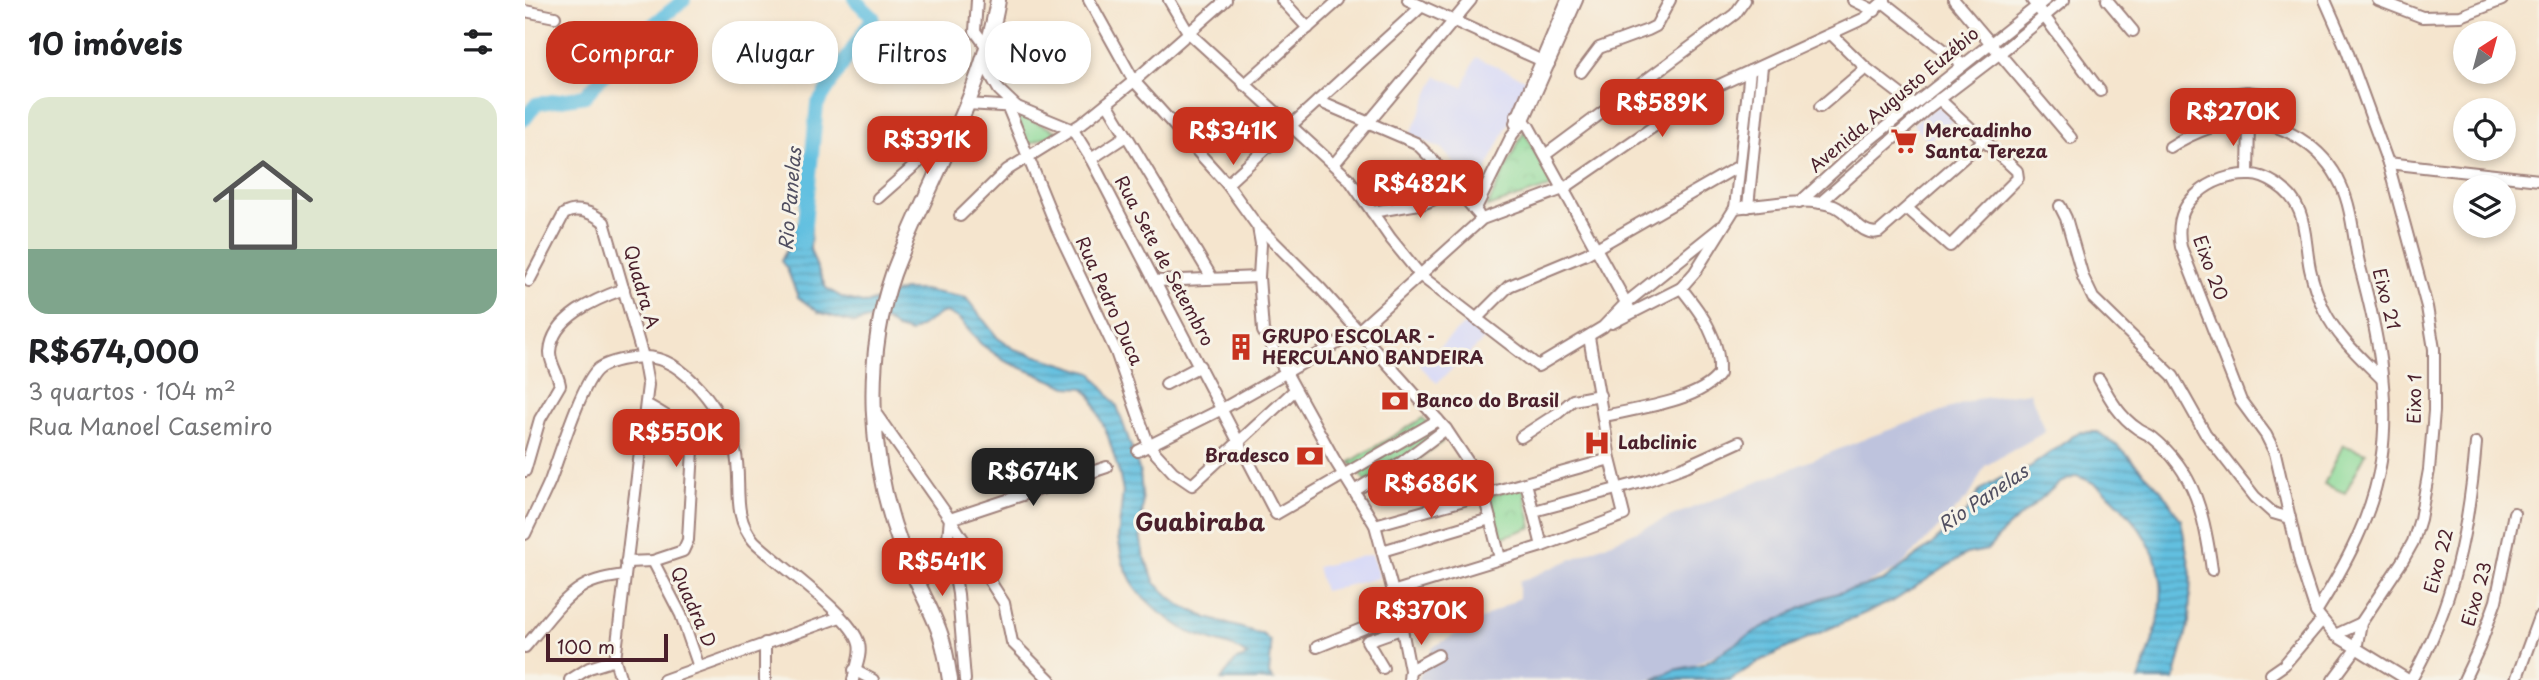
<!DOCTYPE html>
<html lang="pt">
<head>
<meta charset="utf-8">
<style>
	:root { --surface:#fff; --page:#f6f6f6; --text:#202124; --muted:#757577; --accent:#c8321e }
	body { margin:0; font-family:"Playpen Sans",sans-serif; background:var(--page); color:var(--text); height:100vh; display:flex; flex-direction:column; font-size:26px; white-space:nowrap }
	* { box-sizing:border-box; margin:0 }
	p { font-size:23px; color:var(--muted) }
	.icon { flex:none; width:38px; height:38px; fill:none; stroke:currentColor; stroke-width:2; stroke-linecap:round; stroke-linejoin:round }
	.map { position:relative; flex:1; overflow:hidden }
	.drawer { display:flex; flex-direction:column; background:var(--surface); width:525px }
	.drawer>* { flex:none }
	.banner { position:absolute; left:21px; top:21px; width:665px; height:63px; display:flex; gap:14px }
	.needle { width:46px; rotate:36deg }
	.buttons { position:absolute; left:1928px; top:21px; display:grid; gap:14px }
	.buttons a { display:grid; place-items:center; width:63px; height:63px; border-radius:50%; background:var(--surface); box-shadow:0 4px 10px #0003; font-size:35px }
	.scale { position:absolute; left:21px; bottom:18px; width:122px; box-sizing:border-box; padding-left:7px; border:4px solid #4a1f2b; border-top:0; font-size:19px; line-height:24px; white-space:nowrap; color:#4a1f2b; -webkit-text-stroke:5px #f7f3e8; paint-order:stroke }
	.price { position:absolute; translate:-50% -60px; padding:0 16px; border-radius:14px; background:var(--accent); color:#fff; font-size:23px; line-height:46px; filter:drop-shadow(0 2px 4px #0008) }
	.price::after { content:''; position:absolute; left:50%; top:42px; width:21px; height:16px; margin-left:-10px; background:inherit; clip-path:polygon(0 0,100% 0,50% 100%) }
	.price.selected { background:#222; color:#fff }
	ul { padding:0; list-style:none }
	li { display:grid; align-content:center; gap:14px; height:371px; padding:0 28px }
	li span { display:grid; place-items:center; height:217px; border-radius:21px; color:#555 }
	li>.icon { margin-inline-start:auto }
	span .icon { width:126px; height:126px; fill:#fffc; stroke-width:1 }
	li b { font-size:30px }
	h2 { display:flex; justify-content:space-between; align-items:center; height:84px; padding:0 28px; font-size:30px }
	.pill { padding:0 24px; border-radius:28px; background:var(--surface); box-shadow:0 4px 10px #0003; font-size:24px; line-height:63px }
	.pill.selected { background:var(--accent); color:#fff }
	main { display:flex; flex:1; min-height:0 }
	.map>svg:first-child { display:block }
</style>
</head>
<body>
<main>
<section class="drawer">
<h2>10 imóveis<svg class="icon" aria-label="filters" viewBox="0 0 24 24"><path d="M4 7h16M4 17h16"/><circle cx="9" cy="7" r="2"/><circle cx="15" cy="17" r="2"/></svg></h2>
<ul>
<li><span style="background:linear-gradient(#dfe7d0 70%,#7fa58c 0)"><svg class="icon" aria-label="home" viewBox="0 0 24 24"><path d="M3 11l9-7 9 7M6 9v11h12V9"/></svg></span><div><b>R$674,000</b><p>3 quartos · 104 m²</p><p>Rua Manoel Casemiro</p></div></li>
</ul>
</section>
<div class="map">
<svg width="2014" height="680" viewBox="0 0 2014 680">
	<defs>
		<pattern id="park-crowns" width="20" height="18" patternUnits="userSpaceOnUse" patternTransform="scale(1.75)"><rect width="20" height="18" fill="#8bd997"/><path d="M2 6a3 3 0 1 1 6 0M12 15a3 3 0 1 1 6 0" fill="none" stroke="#79ba82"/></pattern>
		<pattern id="water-rules" width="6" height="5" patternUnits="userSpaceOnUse" patternTransform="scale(1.75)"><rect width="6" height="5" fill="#62c0e0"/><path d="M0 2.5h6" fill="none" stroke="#539bb6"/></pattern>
	</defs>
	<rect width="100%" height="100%" fill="#f7f3e8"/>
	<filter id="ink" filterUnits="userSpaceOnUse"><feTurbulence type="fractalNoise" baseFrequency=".0143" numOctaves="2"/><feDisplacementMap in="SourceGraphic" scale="14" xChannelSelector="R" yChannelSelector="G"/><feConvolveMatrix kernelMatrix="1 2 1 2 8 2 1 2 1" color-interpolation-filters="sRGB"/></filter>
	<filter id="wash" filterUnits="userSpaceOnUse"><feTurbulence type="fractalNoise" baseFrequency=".00686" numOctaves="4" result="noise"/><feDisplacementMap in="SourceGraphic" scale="28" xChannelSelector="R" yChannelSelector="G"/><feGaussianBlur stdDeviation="1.57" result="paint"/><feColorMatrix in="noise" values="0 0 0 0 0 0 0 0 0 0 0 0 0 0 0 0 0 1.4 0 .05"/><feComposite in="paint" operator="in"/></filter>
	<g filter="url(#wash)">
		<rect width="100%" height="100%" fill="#f5e5ce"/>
		<g fill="#d6d8f8">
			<path d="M951,57L1004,81L957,178L931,165L916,148L885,135L912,76L938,87Z"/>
			<path d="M1413,105L1428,120L1403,141L1388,124Z"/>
			<path d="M943,321L962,337L912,383L894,365Z"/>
			<path d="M847,554L854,578L799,591L792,567Z"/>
		</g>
		<path fill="#bec3dd" d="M1505,392L1520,432L1460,466L1445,495L1373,569L1164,667L1123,680H893L908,647L994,598V582L1147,516L1347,436L1451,399Z"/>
		<path fill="#8bd997" stroke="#6a7c61" stroke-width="2" d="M1818,445L1841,453L1820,493L1799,484Z"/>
		<g fill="url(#park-crowns)" stroke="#6a7c61" stroke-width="2">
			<path d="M490,113L533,132L503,145Z"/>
			<path d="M999,131L1028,186L962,207Z"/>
			<path d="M898,418L917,442L848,491L825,462Z"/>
			<path d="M998,486L1007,527L972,539L962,497Z"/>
		</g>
		<g fill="url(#water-rules)" stroke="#567086" stroke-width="2">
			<path d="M268,223L286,227L285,249L291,265L301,288L318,298L341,304L378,290H398L441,298L473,338L489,349L567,373L592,406L615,472L618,505L615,534L618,553L630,583L653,604L682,618L737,634L745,641L746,651L744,675L749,680H696L711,660L723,656L711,648L663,632L634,612L611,590L598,563L593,538L598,491L594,473L583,436L566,395L559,388L542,387L480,361L456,344L433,318L423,313H416L386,333L372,329L362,321L344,319L330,323L293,312L273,297L262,269L256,261L266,242Z"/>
			<path d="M1554,432H1573L1595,448L1636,490L1656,520L1666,574L1664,622L1649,680H1614C1624,653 1640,609 1636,581C1632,547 1603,508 1576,488C1570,483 1560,479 1552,476L1534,483L1480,530L1462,550L1441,554L1370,600L1287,636L1235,661L1205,680H1128L1149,670L1178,664L1234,629L1299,597L1358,581L1406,545L1442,512L1455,490L1476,478L1491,477Z"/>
		</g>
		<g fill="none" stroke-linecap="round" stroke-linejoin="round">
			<g stroke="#62c0e0" stroke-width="14">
				<path d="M0,119L11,104L60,96L115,35L159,0"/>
				<path d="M278,243L292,105L348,17L330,0"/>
			</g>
		</g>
	</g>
	<g filter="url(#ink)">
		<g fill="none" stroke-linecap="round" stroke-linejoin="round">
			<defs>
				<g id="minor">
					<path d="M452,0L450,31L461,46"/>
					<path d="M564,0L609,81L702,184L733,227L736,244L734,277L738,331L809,459L850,525L874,614L885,670L884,680"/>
					<path d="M644,0L663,32L824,179L866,239L896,276L1013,366L1078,327L1101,303L1196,227"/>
					<path d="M757,0L783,28"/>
					<path d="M883,0L1024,64"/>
					<path d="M1328,0L1350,11"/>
					<path d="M1429,0L1546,138"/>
					<path d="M1507,0L1575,91"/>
					<path d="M1582,0L1608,31"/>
					<path d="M1800,0L1821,48L1863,163L1902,307L1909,349V411L1904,470L1895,519L1888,542L1878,560L1836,623L1831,649L1808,680"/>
					<path d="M1853,0L1897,17L1936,16L1977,0"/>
					<path d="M1358,2L1438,65"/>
					<path d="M0,11L30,17"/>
					<path d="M1306,34L1341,68L1388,104"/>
					<path d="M457,60L474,90L492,107"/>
					<path d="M1056,72L1074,48L1123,30L1131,26L1145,0"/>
					<path d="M719,85L814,0"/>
					<path d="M1722,92L1724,121L1723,174"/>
					<path d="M1667,98L1722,92L1762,97"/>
					<path d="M793,101L891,143L907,159L953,214"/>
					<path d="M582,103L687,278"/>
					<path d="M442,104L492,107L548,130"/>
					<path d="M482,105L532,228L591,352L624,446L648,472L667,485L770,390"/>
					<path d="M1295,107L1341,68"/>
					<path d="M991,116L999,120L1004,127L1104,308"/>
					<path d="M990,123L1042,0"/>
					<path d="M548,130L566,159L751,514L913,420"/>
					<path d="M1645,147C1686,121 1731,111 1774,138C1793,150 1807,165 1816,185C1828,211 1828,240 1835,267C1852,330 1866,396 1856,461C1848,515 1820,566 1791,612"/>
					<path d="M1020,155L1210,14L1220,0"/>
					<path d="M566,159L601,136"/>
					<path d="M1863,163L2014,180"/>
					<path d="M809,164L946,0"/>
					<path d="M702,184L897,6"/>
					<path d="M353,198L429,131"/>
					<path d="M1274,203L1332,150L1520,0"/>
					<path d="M1295,203L1403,108L1474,54L1539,0"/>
					<path d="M1535,206L1541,218L1558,277L1568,298L1648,376L1680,433L1730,497L1748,513L1765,518"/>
					<path d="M1223,207L1237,66"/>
					<path d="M1210,208C1240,205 1279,196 1309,206C1325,212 1336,237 1354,232L1459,140"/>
					<path d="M1383,209L1425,246L1493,178L1492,171L1414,99"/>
					<path d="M950,210L987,135L999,120L1052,0"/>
					<path d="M847,212L900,203L931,190"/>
					<path d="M435,216L482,170L556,124L609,81L701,0"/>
					<path d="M734,227L796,289L921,429L945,465L959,495L975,558"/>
					<path d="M4,281L39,214C52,206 68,213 79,222L118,357L123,385L90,660L96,680"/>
					<path d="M630,281L734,277"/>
					<path d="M951,319L984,286L1061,254L1214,166"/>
					<path d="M1087,323L1156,288L1170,272L1210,208L1225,71"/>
					<path d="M1574,379C1585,399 1594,416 1613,429C1617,432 1623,434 1627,437C1671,472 1680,518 1687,570"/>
					<path d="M1857,379C1836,358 1812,337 1799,310C1793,297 1788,283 1785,269C1778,235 1784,205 1751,184C1743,179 1735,175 1726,175C1706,174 1686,181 1672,194C1655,208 1652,227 1656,247L1716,401L1741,435L1750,453L1776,566L1791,612L1810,635L1883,680"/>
					<path d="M641,384L675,366"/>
					<path d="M349,411L425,519L479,603L487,642L525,680"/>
					<path d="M1079,416C1110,409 1176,401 1194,374C1196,339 1177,314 1156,288"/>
					<path d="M996,437L1033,413L1048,400L1075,395"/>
					<path d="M613,451L697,409L832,332L957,219L1038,189L1179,92L1340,18L1360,0"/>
					<path d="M0,471L15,419L35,385C33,373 25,364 25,352C27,317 71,299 99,289"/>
					<path d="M1001,483L1017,546"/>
					<path d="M829,491L877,462L921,429"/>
					<path d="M1009,511L1121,481L1161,466L1214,442"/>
					<path d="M425,519L582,467"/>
					<path d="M425,519L423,537L433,594L440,680"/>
					<path d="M850,525L1085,459"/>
					<path d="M0,534C8,517 17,499 25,481C34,457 56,385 72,370C82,361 105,358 118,357C159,355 200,415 210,450C218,481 205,514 229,541C252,564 328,616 334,644C337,655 330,669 328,680"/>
					<path d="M857,551L965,519"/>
					<path d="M128,561L156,615L174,667"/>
					<path d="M101,562L128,561L158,551L163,540L168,449C161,425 142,416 121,404"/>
					<path d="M867,592L1017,546L1099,515L1085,459L1064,337"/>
					<path d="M1810,635L1836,623"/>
					<path d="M240,643V680"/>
					<path d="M0,647C17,628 35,600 57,587C70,579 85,577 100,575"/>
					<path d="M792,647L874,614"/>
					<path d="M858,668L842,641L876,629"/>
					<path d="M329,670L348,680"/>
					<path d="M885,670L913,655"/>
					<path d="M1746,674L1759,665L1797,620"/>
					<path d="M45,680L64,668L90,660"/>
					<path d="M139,680L315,617"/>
					<path d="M1886,680C1929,606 1944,527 1951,443"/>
					<path d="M1939,680L1954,648L1971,601L1989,513"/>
					<path d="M1991,680L2014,617"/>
				</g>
				<path id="major" d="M425,680C422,662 420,645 413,628C402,600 387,574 376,546C344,461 338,361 368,274C402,183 457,97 473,0"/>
			</defs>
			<use href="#minor" stroke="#a0827c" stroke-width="14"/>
			<use href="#major" stroke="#a0827c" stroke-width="18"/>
			<use href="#minor" stroke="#fff" stroke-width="10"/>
			<use href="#major" stroke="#fff" stroke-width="14"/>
		</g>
	</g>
	<defs>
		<symbol id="supermarket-bare" viewBox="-9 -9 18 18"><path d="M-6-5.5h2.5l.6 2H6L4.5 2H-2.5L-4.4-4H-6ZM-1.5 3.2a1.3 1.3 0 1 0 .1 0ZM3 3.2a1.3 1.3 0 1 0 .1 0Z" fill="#c8321e" stroke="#f7f3e8" stroke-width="2.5" paint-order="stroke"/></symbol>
		<symbol id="building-bare" viewBox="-9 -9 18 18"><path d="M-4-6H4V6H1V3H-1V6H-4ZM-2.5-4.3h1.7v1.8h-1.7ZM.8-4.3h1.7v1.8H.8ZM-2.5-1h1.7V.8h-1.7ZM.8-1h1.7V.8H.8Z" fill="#c8321e" stroke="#f7f3e8" stroke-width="2.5" paint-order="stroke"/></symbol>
		<symbol id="bank-bare" viewBox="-9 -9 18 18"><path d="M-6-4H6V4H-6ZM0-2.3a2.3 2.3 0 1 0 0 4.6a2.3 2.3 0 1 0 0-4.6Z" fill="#c8321e" stroke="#f7f3e8" stroke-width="2.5" paint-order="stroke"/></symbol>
		<symbol id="hospital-bare" viewBox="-9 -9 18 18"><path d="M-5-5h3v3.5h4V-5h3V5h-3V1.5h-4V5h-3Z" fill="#c8321e" stroke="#f7f3e8" stroke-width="2.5" paint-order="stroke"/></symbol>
	</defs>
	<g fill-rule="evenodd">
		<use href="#supermarket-bare" x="1360" y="122" width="38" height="38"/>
		<use href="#building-bare" x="697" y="328" width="38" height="38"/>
		<use href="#bank-bare" x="851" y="382" width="38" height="38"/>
		<use href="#hospital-bare" x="1053" y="424" width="38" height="38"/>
		<use href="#bank-bare" x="766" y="437" width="38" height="38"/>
	</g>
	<g text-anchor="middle" stroke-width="6" stroke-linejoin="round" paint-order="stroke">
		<g font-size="18" fill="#4a1f2b" stroke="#f7f3e8">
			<text transform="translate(1369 100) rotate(-40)" y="6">Avenida Augusto Euzébio</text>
			<text transform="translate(639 261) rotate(62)" y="6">Rua Sete de Setembro</text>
			<text transform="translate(1685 268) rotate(70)" y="6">Eixo 20</text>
			<text transform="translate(116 287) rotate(74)" y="6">Quadra A</text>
			<text transform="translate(1861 299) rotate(76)" y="6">Eixo 21</text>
			<text transform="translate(584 301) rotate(66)" y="6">Rua Pedro Duca</text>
			<text transform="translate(1890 399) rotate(-89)" y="6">Eixo 1</text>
			<text transform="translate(1914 561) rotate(-75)" y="6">Eixo 22</text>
			<text transform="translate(1952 594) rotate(-74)" y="6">Eixo 23</text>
			<text transform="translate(168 607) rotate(66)" y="6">Quadra D</text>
		</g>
		<g font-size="18" font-weight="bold" fill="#4a1f2b" stroke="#f7f3e8" text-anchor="start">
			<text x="1400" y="137">Mercadinho<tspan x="1400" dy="21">Santa Tereza</tspan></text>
			<text x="737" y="343">GRUPO ESCOLAR -<tspan x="737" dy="21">HERCULANO BANDEIRA</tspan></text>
			<text x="891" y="407">Banco do Brasil</text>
			<text x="1093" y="449">Labclinic</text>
			<text x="764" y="462" text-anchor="end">Bradesco</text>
		</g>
		<g font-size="19" font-style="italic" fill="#514f61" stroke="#f7f3e8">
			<text transform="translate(265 199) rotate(-85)" y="7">Rio Panelas</text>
			<text transform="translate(1458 498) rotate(-34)" y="7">Rio Panelas</text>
		</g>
		<g font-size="24" font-weight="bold" fill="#4a1f2b" stroke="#f7f3e8">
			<text x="675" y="531">Guabiraba</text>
		</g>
	</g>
</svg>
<div class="buttons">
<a><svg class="needle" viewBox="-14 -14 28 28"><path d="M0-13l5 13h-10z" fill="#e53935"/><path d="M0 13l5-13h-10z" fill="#757577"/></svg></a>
<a><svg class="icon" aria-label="locate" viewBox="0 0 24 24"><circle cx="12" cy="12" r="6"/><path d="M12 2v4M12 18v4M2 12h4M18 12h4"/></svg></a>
<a><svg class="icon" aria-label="layers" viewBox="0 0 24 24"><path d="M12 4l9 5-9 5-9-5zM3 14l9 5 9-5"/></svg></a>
</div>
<div class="scale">100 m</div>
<b class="price" style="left:1137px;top:139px">R$589K</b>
<b class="price" style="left:1708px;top:148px">R$270K</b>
<b class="price" style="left:708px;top:167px">R$341K</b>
<b class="price" style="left:402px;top:176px">R$391K</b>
<b class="price" style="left:895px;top:220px">R$482K</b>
<b class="price" style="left:151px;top:469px">R$550K</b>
<b class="price selected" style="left:508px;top:508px">R$674K</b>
<b class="price" style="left:906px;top:520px">R$686K</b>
<b class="price" style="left:417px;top:598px">R$541K</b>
<b class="price" style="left:896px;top:647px">R$370K</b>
<div class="banner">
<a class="pill selected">Comprar</a>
<a class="pill">Alugar</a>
<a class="pill">Filtros</a>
<a class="pill">Novo</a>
</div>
</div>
</main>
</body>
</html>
